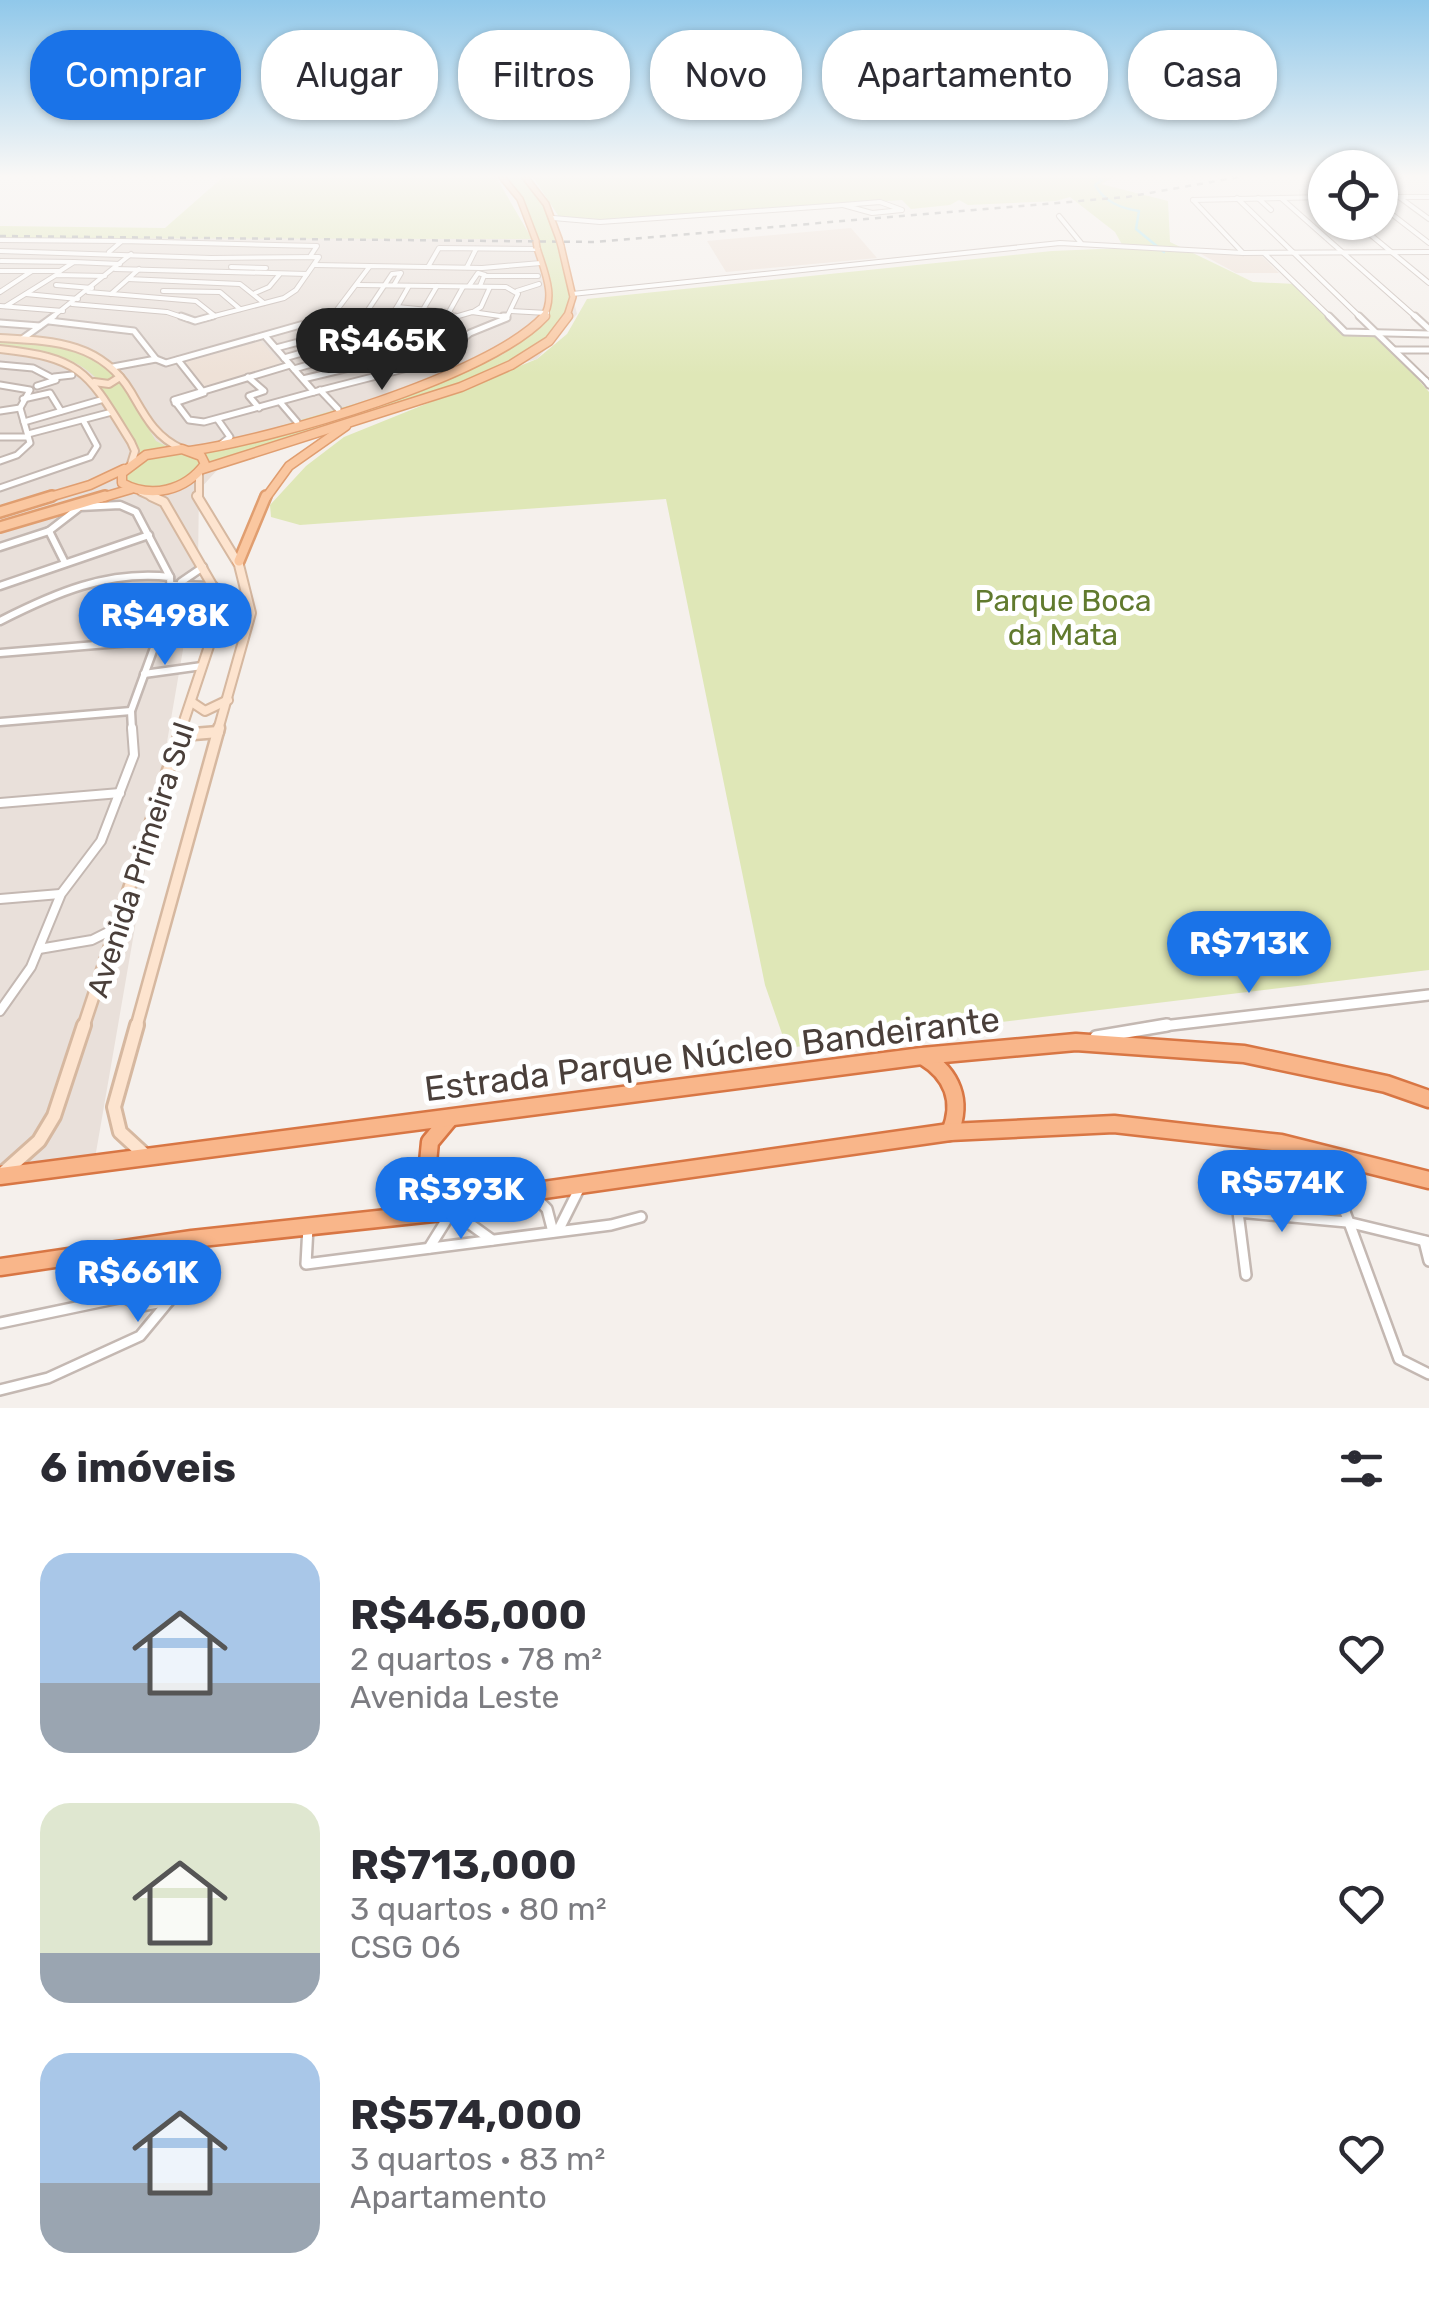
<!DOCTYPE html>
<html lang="pt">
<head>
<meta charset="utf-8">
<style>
	:root { --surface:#fff; --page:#f7f7f7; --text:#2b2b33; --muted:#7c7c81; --accent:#1a73e8 }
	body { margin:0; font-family:Rubik,sans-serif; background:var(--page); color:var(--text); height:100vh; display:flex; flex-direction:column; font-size:38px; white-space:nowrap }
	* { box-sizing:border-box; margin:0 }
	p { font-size:32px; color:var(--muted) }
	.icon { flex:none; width:55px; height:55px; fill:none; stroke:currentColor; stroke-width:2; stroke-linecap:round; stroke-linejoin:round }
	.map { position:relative; height:1408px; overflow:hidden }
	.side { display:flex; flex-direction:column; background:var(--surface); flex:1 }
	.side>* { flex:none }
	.banner { position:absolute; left:30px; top:30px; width:1370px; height:90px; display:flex; gap:20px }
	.buttons { position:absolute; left:1308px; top:150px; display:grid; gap:20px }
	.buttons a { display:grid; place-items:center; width:90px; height:90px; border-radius:50%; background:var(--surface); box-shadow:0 2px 8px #0004; font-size:50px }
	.price { position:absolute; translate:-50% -85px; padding:0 22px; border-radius:35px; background:var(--accent); color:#fff; font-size:32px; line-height:65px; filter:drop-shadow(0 2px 5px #0008) }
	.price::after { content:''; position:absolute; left:50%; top:60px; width:30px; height:22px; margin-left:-15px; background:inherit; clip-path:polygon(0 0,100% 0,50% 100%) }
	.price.current { background:#222; color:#fff }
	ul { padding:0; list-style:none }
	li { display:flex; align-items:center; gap:30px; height:250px; padding:0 40px }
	li span { display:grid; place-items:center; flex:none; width:280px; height:200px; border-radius:30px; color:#555 }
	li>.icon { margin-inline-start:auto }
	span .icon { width:120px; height:120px; fill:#fffc; stroke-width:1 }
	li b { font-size:42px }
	h2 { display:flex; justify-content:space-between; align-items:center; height:120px; padding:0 40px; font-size:42px }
	.tag { padding:0 35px; border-radius:40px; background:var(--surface); box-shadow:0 2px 8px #0004; font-size:35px; line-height:90px }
	.tag.current { background:var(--accent); color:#fff }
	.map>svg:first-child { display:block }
</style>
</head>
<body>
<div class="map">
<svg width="1429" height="1408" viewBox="0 0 1429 1408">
	<rect width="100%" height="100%" fill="#f5f0ec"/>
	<path fill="#e9e0da" d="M0,230L558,238L577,314L537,359L352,412L230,456L199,490L198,563L94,1164L0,1168Z"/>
	<g fill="#eee1d7">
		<path d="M851,228L877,258L726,272L707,241Z"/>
		<path d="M1201,254H1260L1279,273H1236Z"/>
		<path d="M260,341L283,365L201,388L182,363Z"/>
	</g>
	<g fill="#dfe7b7">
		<path d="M223,177H496L532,239L0,238V226L165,228Z"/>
		<path d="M505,177H522C546,201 554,226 563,257C568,275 578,299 570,316C541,378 300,434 229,456L206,470L208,458L200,450L448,376L502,355L525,338L546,313L548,291L529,218Z"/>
		<path d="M533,177H1114L1101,184L1168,201L1170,242L1253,282L1296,284L1347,336L1378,333L1429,392V970L787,1048L765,985L666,499L300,525L271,517L270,505L306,466L344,437L537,359L567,334L587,299L1052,251L1124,248L1115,232L1070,197L1056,201L968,205L959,200L950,205L911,209L902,200L587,222L559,217Z"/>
		<path d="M0,339C45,344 83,345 117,378L100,382C73,352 38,351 0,348Z"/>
		<path d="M119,380L156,441L166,446L138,454L135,441L99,385Z"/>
		<path d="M179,451L200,461L196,473C172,485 153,494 127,482L128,470L144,459Z"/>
	</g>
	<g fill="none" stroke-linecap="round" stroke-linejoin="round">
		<path stroke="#ace6ee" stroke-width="2.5" d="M1097,177L1102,180L1095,185C1105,202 1120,208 1139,211L1136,229L1164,252"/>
		<defs>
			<g id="minor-far4">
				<path d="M1237,198L1362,319"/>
				<path d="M1258,198L1271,210"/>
				<path d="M1281,198L1418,319"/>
				<path d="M880,202L902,210L872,213L843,205Z"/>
				<path d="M1059,216L1081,243"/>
				<path d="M553,218L600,222L843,205"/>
				<path d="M1355,222L1429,283"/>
				<path d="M0,240L121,241"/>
				<path d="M0,251L211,258L319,257L296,290L284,298L203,319"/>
				<path d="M109,252L122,241L317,246L311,255"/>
				<path d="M1264,253L1332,319"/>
				<path d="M1,261L74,262"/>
				<path d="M315,265L370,266"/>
				<path d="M231,267L266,268"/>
				<path d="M428,267L439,248L538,249"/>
				<path d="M467,267L476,249"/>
				<path d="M115,269L307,274"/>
				<path d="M139,269L128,279L240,284L264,303"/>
				<path d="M0,271H32L0,292"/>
				<path d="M32,271H60"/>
				<path d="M60,271L74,262L120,264"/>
				<path d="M56,285L92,288"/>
				<path d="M469,286L478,273L485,275"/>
				<path d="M480,286L484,276H538"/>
				<path d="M163,291L220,292L240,309"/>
				<path d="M517,291L539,284"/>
				<path d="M88,292L196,301L215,316"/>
				<path d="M255,293L269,287L279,275"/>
				<path d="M26,294L78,299"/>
				<path d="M111,294L128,279"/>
				<path d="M72,304L167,312L188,319"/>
				<path d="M0,306L63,311"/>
				<path d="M6,306L56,275L105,276"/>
				<path d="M397,307L409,286"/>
				<path d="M424,308L437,286"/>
				<path d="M368,310L392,274L401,273L394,285"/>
				<path d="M511,311L547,313"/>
				<path d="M449,312L463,287"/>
				<path d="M473,312L481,307L490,287"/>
				<path d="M337,314L394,311L397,307L449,312L455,317L472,312L507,317L518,294L506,287L358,285"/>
				<path d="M392,315L412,319"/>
				<path d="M50,319L131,254"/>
				<path d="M330,319L370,266L482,268L541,263"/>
				<path d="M357,319L361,315"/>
				<path d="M386,319L393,314"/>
			</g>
			<g id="minor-far3">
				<path d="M181,316L195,321L213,316"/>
				<path d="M399,316L450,326"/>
				<path d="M503,316H507"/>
				<path d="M1329,316L1345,332L1429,334"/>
				<path d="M1359,316L1426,381"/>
				<path d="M1415,316L1429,329"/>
				<path d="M49,321L134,331L156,359L166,363L332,316"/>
				<path d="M0,323L40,326"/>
				<path d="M378,325L435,337"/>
				<path d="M363,336L390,316"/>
				<path d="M266,337L314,392L435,361L470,333L507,318"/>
				<path d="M22,339L54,316"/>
				<path d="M276,348L344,330L359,316"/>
				<path d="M1395,350H1429"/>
				<path d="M284,358L362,336L422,349"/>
				<path d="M439,359L420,351L454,323L455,317"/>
				<path d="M0,365L33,368L56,380L37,386"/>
				<path d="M290,365L174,400L189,420L204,422L314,392"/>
				<path d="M113,367L156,359"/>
				<path d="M294,369L384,343"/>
				<path d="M54,377L72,375"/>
				<path d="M248,377L264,391L249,396L259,408"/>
				<path d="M303,379L420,351"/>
				<path d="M0,385L30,390L20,408L30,443L17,455L0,461"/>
				<path d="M320,390L338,409"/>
				<path d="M23,399L50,393L61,411"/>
				<path d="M280,402L297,422"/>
				<path d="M175,403L204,393L178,360"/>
				<path d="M0,411L20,408"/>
				<path d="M218,420L230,437L220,445"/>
				<path d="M24,422L104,399"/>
				<path d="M28,434L112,412"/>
				<path d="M0,437H28"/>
				<path d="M0,488L90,457L97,446L83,420"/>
			</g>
			<g id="minor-far2">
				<path d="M49,531L65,563"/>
				<path d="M0,547L49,531L80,507L120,505L136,512L170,577"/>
				<path d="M181,582L203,567"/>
				<path d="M172,585L214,586"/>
				<path d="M0,586L149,535"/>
				<path d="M0,621C55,593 108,570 170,577L171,601L131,711L132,730"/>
				<path d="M0,653L156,640"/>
				<path d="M144,674L202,666"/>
				<path d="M0,722L131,711"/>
			</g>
			<g id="minor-far1">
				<path d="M0,803L120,793"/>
				<path d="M0,899L60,894"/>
				<path d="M39,949L92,940L114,929"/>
				<path d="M0,1011L31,967L61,894L101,841L134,755L132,728"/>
			</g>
			<g id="minor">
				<path d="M1325,1157L1399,1359L1429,1374"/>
				<path d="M533,1195L547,1209L553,1232"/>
				<path d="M308,1227L306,1264L611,1225L641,1217"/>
				<path d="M558,1231L580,1187"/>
				<path d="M1424,1241L1429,1261"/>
				<path d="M429,1248L452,1211L492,1240"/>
				<path d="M1246,1275L1238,1212L1347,1222L1429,1242"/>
				<path d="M124,1297L141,1306L169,1301"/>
				<path d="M0,1323L124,1297L160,1274L187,1245"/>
				<path d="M0,1390L48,1378L140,1336L169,1301"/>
			</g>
			<g id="tertiary-far3">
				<path d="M1380,197H1429"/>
				<path d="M1399,197L1429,219"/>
				<path d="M1193,200L1325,197"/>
				<path d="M1193,200L1243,253"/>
				<path d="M1380,205L1429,243"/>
				<path d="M572,294L1060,243L1243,253L1429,252"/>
			</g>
			<path id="tertiary-far2" d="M1426,381L1429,385"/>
			<path id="tertiary-far1" d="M1146,1028L1429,995"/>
			<path id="tertiary" d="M1096,1037L1167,1025"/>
			<g id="secondary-far3">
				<path d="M0,338C53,341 101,342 131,392C145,416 155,437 182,449"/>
				<path d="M0,349C84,358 88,373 131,442L135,451L131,464"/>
				<path d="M94,382L109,384L120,377"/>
				<path d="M141,492L157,499"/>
				<path d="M199,499V474"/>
			</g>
			<g id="secondary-far2">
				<path d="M151,496L164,502L219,597L216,625L181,730"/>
				<path d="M197,496L239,565L251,613L218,730"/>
				<path d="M193,703L205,711L228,700"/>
			</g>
			<g id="secondary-far1">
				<path d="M182,735L218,732"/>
				<path d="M83,1028L182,728"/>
				<path d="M136,1028L219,728"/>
			</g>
			<g id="secondary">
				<path d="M137,1025L114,1107L120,1132L145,1155"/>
				<path d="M2,1174L39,1141L54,1116L84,1025"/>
			</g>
			<g id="primary-far2">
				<path d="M502,177L520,199L536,241"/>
				<path d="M525,177L546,204L559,239"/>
				<path d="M561,246L573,297L566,319"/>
				<path d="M537,248C544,271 557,297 542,319"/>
			</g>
			<g id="primary-far1">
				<path d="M182,449L201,456L205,464C185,491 151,499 122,483V473L146,455Z"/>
				<path d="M190,451C274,439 489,377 545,316"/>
				<path d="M203,469L461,387L511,365L549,341L568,316"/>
				<path d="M43,499L90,485L124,469"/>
				<path d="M97,499L131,489"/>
				<path d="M265,499L289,466L346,426"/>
			</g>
			<g id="primary">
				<path d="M0,512L52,496"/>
				<path d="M0,527L105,496"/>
				<path d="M239,561L266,496"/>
			</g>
			<g id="trunk">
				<path d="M924,1057C952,1074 963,1101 950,1132"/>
				<path d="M450,1118L430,1142L425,1193L452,1211"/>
				<path d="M0,1176L922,1056L1076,1042L1244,1054L1386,1084L1429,1099"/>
				<path d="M0,1267L192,1239L452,1211L530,1192L950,1132L1114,1124L1281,1143L1429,1180"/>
			</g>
		</defs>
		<use href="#minor-far4" stroke="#c4b8b2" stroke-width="6"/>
		<use href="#minor-far3" stroke="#c4b8b2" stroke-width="9"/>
		<use href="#minor-far2" stroke="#c4b8b2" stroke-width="11"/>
		<use href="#minor-far1" stroke="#c4b8b2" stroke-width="12"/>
		<use href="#minor" stroke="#c4b8b2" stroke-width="14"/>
		<use href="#tertiary-far3" stroke="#c4b8b2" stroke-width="6"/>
		<use href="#tertiary-far2" stroke="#c4b8b2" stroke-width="9"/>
		<use href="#tertiary-far1" stroke="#c4b8b2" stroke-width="14"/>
		<use href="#tertiary" stroke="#c4b8b2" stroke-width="16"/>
		<use href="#secondary-far3" stroke="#d6b8a0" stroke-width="10"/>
		<use href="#secondary-far2" stroke="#d6b8a0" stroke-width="12"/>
		<use href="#secondary-far1" stroke="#d6b8a0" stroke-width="15"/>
		<use href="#secondary" stroke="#d6b8a0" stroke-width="18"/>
		<use href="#primary-far2" stroke="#e09e70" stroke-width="8"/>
		<use href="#primary-far1" stroke="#e09e70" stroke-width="11"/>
		<use href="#primary" stroke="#e09e70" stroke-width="14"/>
		<use href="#trunk" stroke="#d87644" stroke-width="21"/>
		<use href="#minor-far4" stroke="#fff" stroke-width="4"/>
		<use href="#minor-far3" stroke="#fff" stroke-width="5"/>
		<use href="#minor-far2" stroke="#fff" stroke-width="6"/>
		<use href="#minor-far1" stroke="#fff" stroke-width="8"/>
		<use href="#minor" stroke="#fff" stroke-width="9"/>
		<use href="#tertiary-far3" stroke="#fff" stroke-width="4"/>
		<use href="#tertiary-far2" stroke="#fff" stroke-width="5"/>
		<use href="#tertiary-far1" stroke="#fff" stroke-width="9"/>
		<use href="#tertiary" stroke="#fff" stroke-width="11"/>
		<use href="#secondary-far3" stroke="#fde4cf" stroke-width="6"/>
		<use href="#secondary-far2" stroke="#fde4cf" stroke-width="8"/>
		<use href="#secondary-far1" stroke="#fde4cf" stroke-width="10"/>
		<use href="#secondary" stroke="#fde4cf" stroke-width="12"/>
		<use href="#primary-far2" stroke="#fac7a0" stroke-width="5"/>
		<use href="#primary-far1" stroke="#fac7a0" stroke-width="8"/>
		<use href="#primary" stroke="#fac7a0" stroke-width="9"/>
		<use href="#trunk" stroke="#f9b68a" stroke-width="16"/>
		<path stroke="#9a9a9a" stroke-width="2.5" stroke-dasharray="6 6" stroke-linecap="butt" d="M0,236L595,242L1127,197L1239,177"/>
		<defs>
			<g id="primary-bridge">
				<path d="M559,239L561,246"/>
				<path d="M536,241L537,248"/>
			</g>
		</defs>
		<use href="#primary-bridge" stroke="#e09e70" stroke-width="8" stroke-linecap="butt"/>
		<use href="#primary-bridge" stroke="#fac7a0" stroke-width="5"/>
	</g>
	<linearGradient id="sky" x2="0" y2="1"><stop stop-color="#90c8ea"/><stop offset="0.47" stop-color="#faf8f6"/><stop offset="1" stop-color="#faf8f6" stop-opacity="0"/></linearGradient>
	<rect width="1429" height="375" fill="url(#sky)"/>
	<g text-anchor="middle" stroke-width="10" stroke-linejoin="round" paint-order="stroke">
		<g font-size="30" fill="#617a2e" stroke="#fff">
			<text x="1063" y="611">Parque Boca<tspan x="1063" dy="34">da Mata</tspan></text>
		</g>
		<g font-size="30" fill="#4a3f3a" stroke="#fff">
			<text transform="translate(141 860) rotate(-72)" y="10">Avenida Primeira Sul</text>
		</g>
		<g font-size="35" fill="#4a3f3a" stroke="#fff">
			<text transform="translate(712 1054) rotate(-7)" y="12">Estrada Parque Núcleo Bandeirante</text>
		</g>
	</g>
</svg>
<div class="buttons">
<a><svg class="icon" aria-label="locate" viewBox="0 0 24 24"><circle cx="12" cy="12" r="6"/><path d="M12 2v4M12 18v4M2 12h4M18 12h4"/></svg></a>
</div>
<b class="price current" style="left:382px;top:393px">R$465K</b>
<b class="price" style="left:165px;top:668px">R$498K</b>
<b class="price" style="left:1249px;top:996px">R$713K</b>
<b class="price" style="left:1282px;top:1235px">R$574K</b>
<b class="price" style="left:461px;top:1242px">R$393K</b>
<b class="price" style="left:138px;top:1325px">R$661K</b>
<div class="banner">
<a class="tag current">Comprar</a>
<a class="tag">Alugar</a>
<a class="tag">Filtros</a>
<a class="tag">Novo</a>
<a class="tag">Apartamento</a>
<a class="tag">Casa</a>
</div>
</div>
<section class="side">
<h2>6 imóveis<svg class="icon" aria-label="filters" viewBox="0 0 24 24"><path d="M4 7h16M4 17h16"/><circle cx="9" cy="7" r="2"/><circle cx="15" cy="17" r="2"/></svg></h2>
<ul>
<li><span style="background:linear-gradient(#a9c7e8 65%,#9aa5b1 0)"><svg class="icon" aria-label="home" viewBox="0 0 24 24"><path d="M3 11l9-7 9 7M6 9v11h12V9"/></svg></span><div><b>R$465,000</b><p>2 quartos · 78 m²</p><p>Avenida Leste</p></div><svg class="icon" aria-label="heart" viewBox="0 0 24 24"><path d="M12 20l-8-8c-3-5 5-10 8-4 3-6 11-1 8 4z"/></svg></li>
<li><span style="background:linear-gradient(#dfe7d0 75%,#9aa5b1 0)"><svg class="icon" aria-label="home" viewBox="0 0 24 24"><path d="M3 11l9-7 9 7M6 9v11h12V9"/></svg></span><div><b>R$713,000</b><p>3 quartos · 80 m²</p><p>CSG 06</p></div><svg class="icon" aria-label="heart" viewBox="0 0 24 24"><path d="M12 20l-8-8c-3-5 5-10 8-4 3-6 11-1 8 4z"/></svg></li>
<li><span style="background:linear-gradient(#a9c7e8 65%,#9aa5b1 0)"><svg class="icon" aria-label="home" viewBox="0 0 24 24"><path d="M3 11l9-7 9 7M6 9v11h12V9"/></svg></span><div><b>R$574,000</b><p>3 quartos · 83 m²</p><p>Apartamento</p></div><svg class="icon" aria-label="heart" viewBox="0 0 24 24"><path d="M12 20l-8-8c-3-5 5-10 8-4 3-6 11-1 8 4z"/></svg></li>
</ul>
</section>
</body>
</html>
